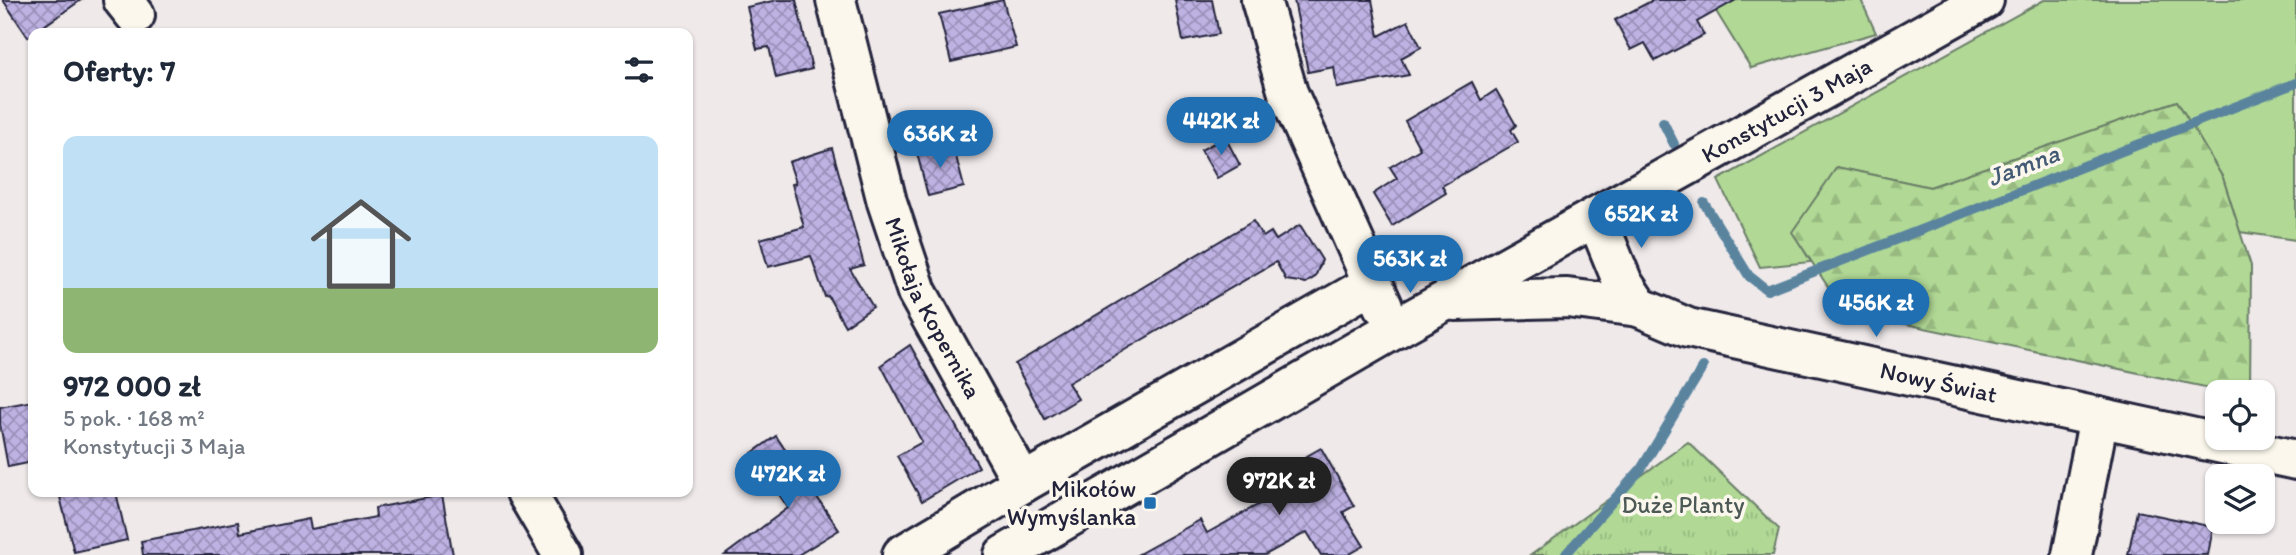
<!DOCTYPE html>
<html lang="pl">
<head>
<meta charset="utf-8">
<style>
	:root { --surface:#fff; --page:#f6f6f7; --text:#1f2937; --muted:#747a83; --line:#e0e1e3; --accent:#1f6fb2 }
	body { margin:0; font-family:Itim,sans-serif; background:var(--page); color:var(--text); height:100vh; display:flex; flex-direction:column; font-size:26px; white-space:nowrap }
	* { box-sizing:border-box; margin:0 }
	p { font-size:23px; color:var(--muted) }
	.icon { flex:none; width:38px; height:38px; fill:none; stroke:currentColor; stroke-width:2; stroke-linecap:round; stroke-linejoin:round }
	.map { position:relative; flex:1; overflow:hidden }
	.drawer { position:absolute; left:28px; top:28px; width:665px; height:469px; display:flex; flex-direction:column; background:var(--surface); border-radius:14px; box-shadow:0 2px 5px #0004 }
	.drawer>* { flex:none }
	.buttons { position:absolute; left:2205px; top:380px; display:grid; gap:14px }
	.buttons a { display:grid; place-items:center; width:70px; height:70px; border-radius:14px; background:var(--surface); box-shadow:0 2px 5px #0004; font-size:35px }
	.price { position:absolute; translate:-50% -60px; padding:0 16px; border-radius:24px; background:var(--accent); color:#fff; font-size:23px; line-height:46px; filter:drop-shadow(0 2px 4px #0008) }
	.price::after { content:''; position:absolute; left:50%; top:42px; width:21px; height:16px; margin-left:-10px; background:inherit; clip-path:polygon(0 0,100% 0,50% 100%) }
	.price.current { background:#222; color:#fff }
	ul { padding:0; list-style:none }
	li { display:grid; align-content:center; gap:14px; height:371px; padding:0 35px }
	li+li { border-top:2px solid var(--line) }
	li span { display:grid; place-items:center; height:217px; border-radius:14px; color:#555 }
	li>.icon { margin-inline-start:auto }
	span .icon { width:126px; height:126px; fill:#fffc; stroke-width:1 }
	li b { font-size:30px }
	h2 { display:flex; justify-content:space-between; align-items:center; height:84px; padding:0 35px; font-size:30px }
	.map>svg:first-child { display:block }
</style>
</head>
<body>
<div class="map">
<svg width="2296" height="555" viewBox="0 0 2296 555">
	<defs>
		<pattern id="forest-firs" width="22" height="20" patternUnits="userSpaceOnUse" patternTransform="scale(1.75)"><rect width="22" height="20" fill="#b1d995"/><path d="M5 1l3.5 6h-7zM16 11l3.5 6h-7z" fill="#98ba81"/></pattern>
		<pattern id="park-tufts" width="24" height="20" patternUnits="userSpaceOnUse" patternTransform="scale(1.75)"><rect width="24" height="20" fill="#b1d995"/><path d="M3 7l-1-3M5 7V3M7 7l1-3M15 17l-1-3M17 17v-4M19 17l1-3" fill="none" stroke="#98ba81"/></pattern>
		<pattern id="building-cross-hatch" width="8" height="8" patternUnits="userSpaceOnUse" patternTransform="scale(1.75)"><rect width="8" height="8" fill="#beb2e3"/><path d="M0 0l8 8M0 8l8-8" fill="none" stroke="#9a90b9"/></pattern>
	</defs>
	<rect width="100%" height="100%" fill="#efe9ea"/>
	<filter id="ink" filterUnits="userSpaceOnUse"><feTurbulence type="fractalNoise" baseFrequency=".0143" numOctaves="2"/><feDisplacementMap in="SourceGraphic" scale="14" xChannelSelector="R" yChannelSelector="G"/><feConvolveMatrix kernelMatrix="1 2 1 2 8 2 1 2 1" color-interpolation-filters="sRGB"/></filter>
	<g filter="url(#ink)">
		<g fill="#b1d995" stroke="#6a7e68" stroke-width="2">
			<path d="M1709,0H1861L1876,33L1751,68Z"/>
			<path d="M2044,0H2296V240L2240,232L2223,178L2177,101L1930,187L1837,167L1793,232L1811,262L1760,267L1718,180Z"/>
		</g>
		<path fill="url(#forest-firs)" stroke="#6a7e68" stroke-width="2" d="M2177,101L2223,178L2251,266L2250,392H2229L1844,311L1792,232L1837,167L1930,187Z"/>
		<path fill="url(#park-tufts)" stroke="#6a7e68" stroke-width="2" d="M1688,442L1779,529L1773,555H1531Z"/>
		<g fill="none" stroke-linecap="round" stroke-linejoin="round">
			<g stroke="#5a849e" stroke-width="10">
				<path d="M1663,122L1674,144"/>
				<path d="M1704,203L1749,276L1767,290L2296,83"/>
				<path d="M1565,555L1641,469L1703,367"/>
			</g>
		</g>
		<g fill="url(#building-cross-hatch)" stroke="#22223b" stroke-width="2">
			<path d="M3,0H81L28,37Z"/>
			<path d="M777,0H796L812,69L776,78L769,47L757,49L747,7Z"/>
			<path d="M1003,0L1016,47L951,62L939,14Z"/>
			<path d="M1175,0H1212L1219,34L1183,41Z"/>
			<path d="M1294,0H1372L1379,36L1408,21L1421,47L1401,58L1409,75L1337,88L1334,67L1308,72Z"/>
			<path d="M1653,0H1736L1697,22L1704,35L1655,61L1645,43L1631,50L1615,20Z"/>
			<path d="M1472,82L1481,100L1496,90L1516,125L1511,130L1518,142L1442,186L1446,193L1392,226L1373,194L1397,178L1390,167L1420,149L1405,121Z"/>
			<path d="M1225,137L1240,165L1217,178L1201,150Z"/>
			<path d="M953,145L964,187L928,196L917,153Z"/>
			<path d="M832,148L864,265L850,269L873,307L845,326L828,296L825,297L811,256L768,267L760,239L804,227L792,184L796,183L789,162Z"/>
			<path d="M1253,221L1263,237L1271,232L1276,240L1300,225L1322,260L1315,277L1306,283L1286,280L1276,262L1068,383L1078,399L1045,419L1015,364Z"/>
			<path d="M910,345L979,467L922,501L897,456L922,442L881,365Z"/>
			<path d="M33,401V462L8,467L0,424V407Z"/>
			<path d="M776,436L839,530L798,555H725L788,508L752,453Z"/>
			<path d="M1321,448L1354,506L1343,512L1364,546L1348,555H1321L1307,532L1265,555H1137L1200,520L1207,533L1261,503L1252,487Z"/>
			<path d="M82,492H116L127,540L74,552L60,497Z"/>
			<path d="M442,495L453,555H143L141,541L238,522L240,533L309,519L311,529L376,517L375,508Z"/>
			<path d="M2137,511L2213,527L2208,555H2128Z"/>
		</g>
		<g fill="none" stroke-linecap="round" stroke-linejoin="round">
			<defs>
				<g id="minor">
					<path d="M123,0L135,15"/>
					<path id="s1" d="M836,0L887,202L917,292L1023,483"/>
					<path d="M1261,0L1288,93L1383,306"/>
					<path id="s2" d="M1596,217L1623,283L1639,307L1688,328L2296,460"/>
					<path d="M1455,301L1567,298L1639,307"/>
					<path d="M526,492L563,555"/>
					<path d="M902,555L1023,483L1372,284"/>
					<path id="s3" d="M1004,555L1393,330L1984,0"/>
					<path d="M2072,555L2099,417"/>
				</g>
			</defs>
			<use href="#minor" stroke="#22223b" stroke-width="44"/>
			<use href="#minor" stroke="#fbf7ec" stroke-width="38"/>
		</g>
	</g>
	<rect fill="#1f6fb2" stroke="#fbf7ec" stroke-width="2.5" x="1143" y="496" width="14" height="14" rx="3.5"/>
	<g text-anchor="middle" stroke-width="7" stroke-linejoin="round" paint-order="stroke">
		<g font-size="24" fill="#22223b" stroke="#fbf7ec">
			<text dy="8" stroke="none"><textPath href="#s3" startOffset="900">Konstytucji 3 Maja</textPath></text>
			<text dy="8" stroke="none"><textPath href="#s1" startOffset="324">Mikołaja Kopernika</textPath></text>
			<text dy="8" stroke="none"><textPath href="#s2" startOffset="410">Nowy Świat</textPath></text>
		</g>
		<g font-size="24" fill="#22223b" stroke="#fbf7ec" text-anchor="end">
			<text x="1136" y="497">Mikołów<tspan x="1136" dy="28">Wymyślanka</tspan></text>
		</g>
		<g font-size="24" fill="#4d5956" stroke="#fbf7ec">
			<text x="1683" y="513">Duże Planty</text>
		</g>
		<g font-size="26" font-style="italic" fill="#435b75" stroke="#fbf7ec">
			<text transform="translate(2023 165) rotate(-21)" y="9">Jamna</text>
		</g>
	</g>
</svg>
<div class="buttons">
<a><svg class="icon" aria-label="locate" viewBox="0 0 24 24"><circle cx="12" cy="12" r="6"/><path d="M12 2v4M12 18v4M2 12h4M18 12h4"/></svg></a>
<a><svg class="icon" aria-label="layers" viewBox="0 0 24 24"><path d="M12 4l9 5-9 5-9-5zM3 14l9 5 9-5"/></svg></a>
</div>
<b class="price" style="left:1221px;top:157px">442K zł</b>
<b class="price" style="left:940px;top:170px">636K zł</b>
<b class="price" style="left:1641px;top:250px">652K zł</b>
<b class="price" style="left:1410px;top:295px">563K zł</b>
<b class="price" style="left:1876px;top:339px">456K zł</b>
<b class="price" style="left:788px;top:510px">472K zł</b>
<b class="price current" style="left:1279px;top:517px">972K zł</b>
<section class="drawer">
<h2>Oferty: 7<svg class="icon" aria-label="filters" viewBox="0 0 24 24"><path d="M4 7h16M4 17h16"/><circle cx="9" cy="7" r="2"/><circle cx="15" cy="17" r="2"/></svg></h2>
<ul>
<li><span style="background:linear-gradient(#bfe0f5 70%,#8fb573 0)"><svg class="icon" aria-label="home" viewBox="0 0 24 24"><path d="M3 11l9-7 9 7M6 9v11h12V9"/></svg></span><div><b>972 000 zł</b><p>5 pok. · 168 m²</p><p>Konstytucji 3 Maja</p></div></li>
</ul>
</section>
</div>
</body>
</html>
